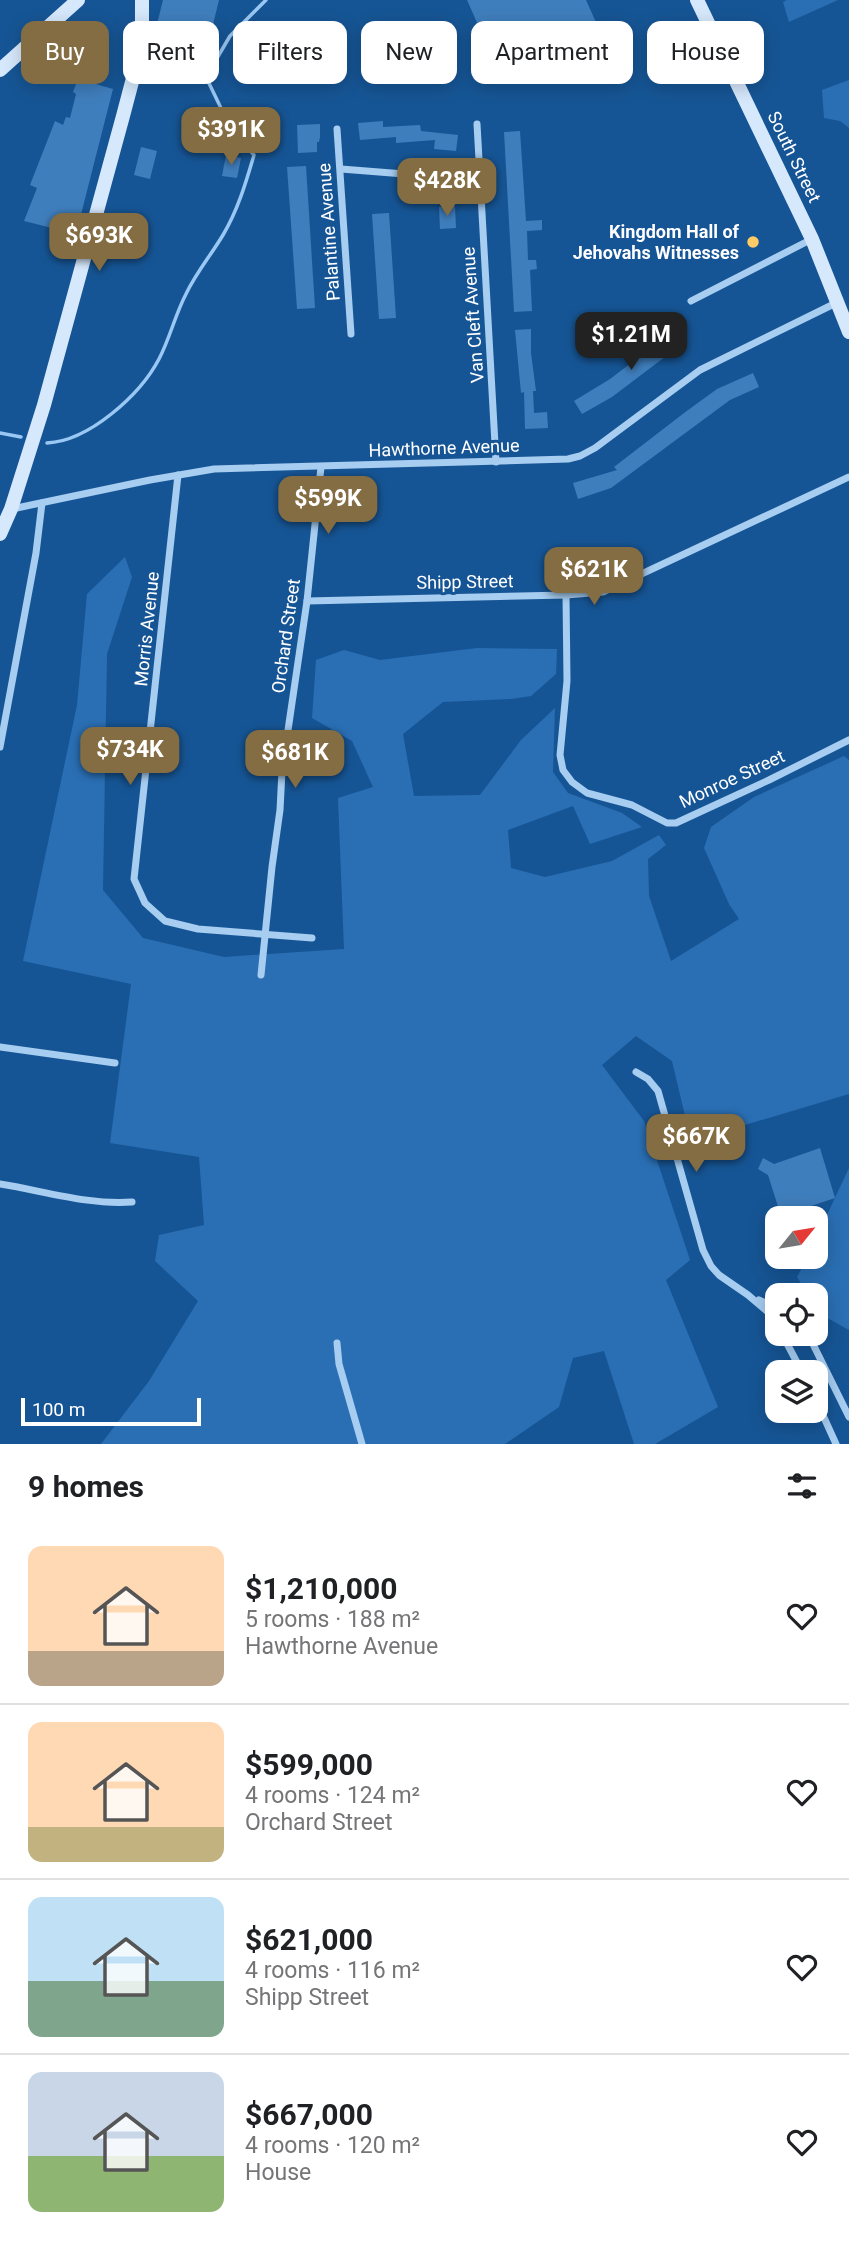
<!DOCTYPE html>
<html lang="en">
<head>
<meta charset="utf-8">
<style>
	:root { --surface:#fff; --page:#f6f6f6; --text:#202124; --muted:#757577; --line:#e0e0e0; --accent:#846d42 }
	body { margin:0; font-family:Roboto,sans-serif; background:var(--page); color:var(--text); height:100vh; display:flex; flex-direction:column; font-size:26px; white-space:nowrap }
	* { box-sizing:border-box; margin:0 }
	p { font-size:23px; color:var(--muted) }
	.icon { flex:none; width:38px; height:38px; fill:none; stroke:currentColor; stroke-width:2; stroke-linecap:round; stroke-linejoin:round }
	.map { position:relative; height:1444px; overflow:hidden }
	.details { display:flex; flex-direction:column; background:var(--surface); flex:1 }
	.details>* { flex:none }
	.top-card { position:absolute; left:21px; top:21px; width:808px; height:63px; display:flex; gap:14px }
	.needle { width:46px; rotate:60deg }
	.tools { position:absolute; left:765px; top:1206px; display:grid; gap:14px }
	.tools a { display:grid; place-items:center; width:63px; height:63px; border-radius:14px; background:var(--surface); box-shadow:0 4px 18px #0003; font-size:35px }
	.scale { position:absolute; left:21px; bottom:18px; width:180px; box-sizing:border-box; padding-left:7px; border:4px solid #fff; border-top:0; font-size:19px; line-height:24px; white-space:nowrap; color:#fff; -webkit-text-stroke:5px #165595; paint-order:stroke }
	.price { position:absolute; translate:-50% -60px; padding:0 16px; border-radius:14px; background:var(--accent); color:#fff; font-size:23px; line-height:46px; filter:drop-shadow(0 2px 4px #0008) }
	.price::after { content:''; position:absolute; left:50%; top:42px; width:21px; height:16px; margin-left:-10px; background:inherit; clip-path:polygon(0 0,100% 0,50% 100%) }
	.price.on { background:#222; color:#fff }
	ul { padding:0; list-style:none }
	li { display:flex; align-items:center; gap:21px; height:175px; padding:0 28px }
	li+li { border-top:2px solid var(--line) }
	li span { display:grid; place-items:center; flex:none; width:196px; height:140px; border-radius:14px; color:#555 }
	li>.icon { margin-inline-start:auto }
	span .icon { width:84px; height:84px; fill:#fffc; stroke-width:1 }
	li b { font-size:30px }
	h2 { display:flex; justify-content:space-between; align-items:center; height:84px; padding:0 28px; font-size:30px }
	.pill { padding:0 24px; border-radius:14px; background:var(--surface); box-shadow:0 4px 18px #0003; font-size:24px; line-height:63px }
	.pill.on { background:var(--accent); color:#fff }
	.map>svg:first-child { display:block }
</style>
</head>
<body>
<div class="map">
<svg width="849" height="1444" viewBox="0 0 849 1444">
	<rect width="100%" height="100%" fill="#165595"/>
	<g fill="#2a6fb4">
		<path d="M787,0H838L789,22L783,2Z"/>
		<path d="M849,80V128L840,121L824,118L822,90Z"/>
		<path d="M125,557L132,577L107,654L103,890L143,938L224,957L344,949L338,798L373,787L352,741L312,718L316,660L344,650L380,660L477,648L557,649L556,674L531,696L511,699L443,702L403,734L414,796L480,795L521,740L555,708L553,772L568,793L622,813L642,827L590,844L573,806L508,830L511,868L545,877L612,861L659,835L666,845L648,859L649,896L671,961L739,919L729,904L704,848L711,827L754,797L844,756L849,760V1094L691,1141L672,1061L636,1036L602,1065L644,1121L690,1260L666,1280L718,1407L655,1444H634L604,1351L573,1358L559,1407L505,1444H101L149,1381L198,1301L155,1261L159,1235L204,1225L199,1157L110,1143L131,984L23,961L77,705L87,594Z"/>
		<path d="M849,1168V1330L820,1314L816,1307V1295H808L797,1277L808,1257L816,1256V1248L825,1243V1219Z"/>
	</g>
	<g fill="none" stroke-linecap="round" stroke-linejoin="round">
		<g stroke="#9ac8f4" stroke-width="3.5">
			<path d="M0,433L21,437"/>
			<path d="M47,443C89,441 140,395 159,359C170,338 175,315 186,294C196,273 211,255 223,235C238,210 246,182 254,155L232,131L206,77L230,36L266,0"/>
		</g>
	</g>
	<g fill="#3f7ebd">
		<path d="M163,0H219L207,49L185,44L178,72L151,66L152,61L150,58L154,55L159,37L154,36Z"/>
		<path d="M467,0H586L599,29L605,26L611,39L604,43L607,50L551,77L549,74L543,77L536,61L542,58L531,32L490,52Z"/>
		<path d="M78,79L113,89L76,234L24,221L37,188L30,185L55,121L63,125L66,117L70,118L76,94L73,92Z"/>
		<path d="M383,121V127L420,125L421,131L458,135L456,151L434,149L435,140L396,143V137L360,140L358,123Z"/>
		<path d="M320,124V137L319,142H317V152L298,153L297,125Z"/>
		<path d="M520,131L526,221L542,220V230L527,231L528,260H536L537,269L530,270L532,311L514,312L504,132Z"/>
		<path d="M141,147L157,151L150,179L134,175Z"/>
		<path d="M226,155L241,158L237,178L222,176Z"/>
		<path d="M306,166L315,308L297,309L287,167Z"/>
		<path d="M455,206L456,228L440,229L439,207Z"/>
		<path d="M389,213L396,318L379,319L372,214Z"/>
		<path d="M677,328L686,341L612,397L582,414L574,401L610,379Z"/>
		<path d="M531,329V353L536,391H533L534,413L547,412L548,428L525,429L524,392L521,393L515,330Z"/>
		<path d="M753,373L759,387L730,400L611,488L578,499L573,483L617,470L614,467L684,413L717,389Z"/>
		<path d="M820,1148L835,1198L781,1216L768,1175L758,1169L763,1158L774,1164Z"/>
	</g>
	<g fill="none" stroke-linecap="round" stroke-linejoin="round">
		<g stroke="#a7cdf1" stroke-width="7">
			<path d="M477,124L496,462"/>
			<path d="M337,129L351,334"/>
			<path d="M341,169L480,180"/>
			<path d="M691,301L812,239"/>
			<path d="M178,475L134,879L145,903L165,921L198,929L312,938"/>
			<path d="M12,509L150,480L214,469L568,459L580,456L595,448L700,370L838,302"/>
			<path d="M566,595L567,681L560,755L563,770L572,782L587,793L632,805L667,823H676L769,780L849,740"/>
			<path d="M307,601L566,595L603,592L849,477"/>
			<path d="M0,747L36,553L42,503"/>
			<path d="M261,975L272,867L280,810L282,771L307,601L321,467"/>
			<path d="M0,1047L115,1063"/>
			<path d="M636,1072L648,1079L658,1091L703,1250L711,1266L719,1275L748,1295L769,1313L777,1325"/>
			<path d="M0,1184C44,1191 87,1205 132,1202"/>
			<path d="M759,1300L777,1308"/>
			<path d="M782,1334L802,1372"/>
			<path d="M808,1334L849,1417"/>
			<path d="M337,1343L339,1364L362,1444"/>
			<path d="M816,1400L836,1444"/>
		</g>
		<g stroke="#d6e8fc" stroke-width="14">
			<path d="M697,0L812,239L849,332"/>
			<path d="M0,70L78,0"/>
			<path d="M0,534L11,509L44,405L123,116L142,44V0"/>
		</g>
	</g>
	<circle fill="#ffcb67" stroke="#165595" stroke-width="2.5" cx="753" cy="242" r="7"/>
	<g text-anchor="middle" stroke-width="6" stroke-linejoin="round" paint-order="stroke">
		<g font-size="18" fill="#fff" stroke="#165595">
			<text transform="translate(794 157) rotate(64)" y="6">South Street</text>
			<text transform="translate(329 232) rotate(-94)" y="6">Palantine Avenue</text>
			<text transform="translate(473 315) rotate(-94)" y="6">Van Cleft Avenue</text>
			<text transform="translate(444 448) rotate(-2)" y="6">Hawthorne Avenue</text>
			<text transform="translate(465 582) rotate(-1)" y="6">Shipp Street</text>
			<text transform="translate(147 629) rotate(-84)" y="6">Morris Avenue</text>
			<text transform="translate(286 636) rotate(-82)" y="6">Orchard Street</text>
			<text transform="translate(732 779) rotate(-25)" y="6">Monroe Street</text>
		</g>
		<g font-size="18" font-weight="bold" fill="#fff" stroke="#165595" text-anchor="end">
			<text x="739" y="238">Kingdom Hall of<tspan x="739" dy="21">Jehovahs Witnesses</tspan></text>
		</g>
	</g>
</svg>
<div class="tools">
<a><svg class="needle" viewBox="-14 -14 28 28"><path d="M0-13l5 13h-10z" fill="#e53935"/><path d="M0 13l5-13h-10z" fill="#757577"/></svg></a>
<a><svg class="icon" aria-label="locate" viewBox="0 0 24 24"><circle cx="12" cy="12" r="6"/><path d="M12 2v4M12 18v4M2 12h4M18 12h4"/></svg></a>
<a><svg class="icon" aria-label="layers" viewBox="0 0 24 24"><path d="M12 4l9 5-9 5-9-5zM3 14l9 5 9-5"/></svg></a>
</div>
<div class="scale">100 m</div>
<b class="price" style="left:231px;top:167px">$391K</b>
<b class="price" style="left:447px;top:218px">$428K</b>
<b class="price" style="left:99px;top:273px">$693K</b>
<b class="price on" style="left:631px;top:372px">$1.21M</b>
<b class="price" style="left:328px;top:536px">$599K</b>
<b class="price" style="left:594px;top:607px">$621K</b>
<b class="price" style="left:130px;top:787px">$734K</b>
<b class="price" style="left:295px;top:790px">$681K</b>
<b class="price" style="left:696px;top:1174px">$667K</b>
<div class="top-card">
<a class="pill on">Buy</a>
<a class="pill">Rent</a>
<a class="pill">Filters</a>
<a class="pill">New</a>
<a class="pill">Apartment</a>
<a class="pill">House</a>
</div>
</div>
<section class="details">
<h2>9 homes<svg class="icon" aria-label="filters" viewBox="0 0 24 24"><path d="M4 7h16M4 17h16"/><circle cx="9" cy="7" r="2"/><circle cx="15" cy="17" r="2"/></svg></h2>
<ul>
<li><span style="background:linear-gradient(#ffd9b3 75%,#b9a48a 0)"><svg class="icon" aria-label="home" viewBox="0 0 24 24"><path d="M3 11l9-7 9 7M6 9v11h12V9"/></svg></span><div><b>$1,210,000</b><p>5 rooms · 188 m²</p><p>Hawthorne Avenue</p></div><svg class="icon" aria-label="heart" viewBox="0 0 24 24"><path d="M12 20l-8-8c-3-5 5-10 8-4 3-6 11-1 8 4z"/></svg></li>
<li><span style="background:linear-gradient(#ffd9b3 75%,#c2b280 0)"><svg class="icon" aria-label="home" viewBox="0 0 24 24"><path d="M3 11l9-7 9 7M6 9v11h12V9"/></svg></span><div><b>$599,000</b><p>4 rooms · 124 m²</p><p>Orchard Street</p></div><svg class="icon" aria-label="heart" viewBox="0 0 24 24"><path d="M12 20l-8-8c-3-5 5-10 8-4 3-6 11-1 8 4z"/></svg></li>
<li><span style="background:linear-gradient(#bfe0f5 60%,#7fa58c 0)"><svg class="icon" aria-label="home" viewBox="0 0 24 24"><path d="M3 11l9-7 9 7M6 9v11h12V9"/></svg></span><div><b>$621,000</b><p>4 rooms · 116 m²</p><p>Shipp Street</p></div><svg class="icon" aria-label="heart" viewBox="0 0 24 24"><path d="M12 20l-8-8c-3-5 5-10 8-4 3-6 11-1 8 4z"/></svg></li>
<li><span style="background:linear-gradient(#c9d6e8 60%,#8fb573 0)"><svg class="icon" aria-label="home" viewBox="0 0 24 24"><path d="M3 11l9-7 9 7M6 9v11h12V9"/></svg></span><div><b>$667,000</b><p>4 rooms · 120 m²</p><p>House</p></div><svg class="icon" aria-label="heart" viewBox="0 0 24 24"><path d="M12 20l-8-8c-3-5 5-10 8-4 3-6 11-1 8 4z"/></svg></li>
</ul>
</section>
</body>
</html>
